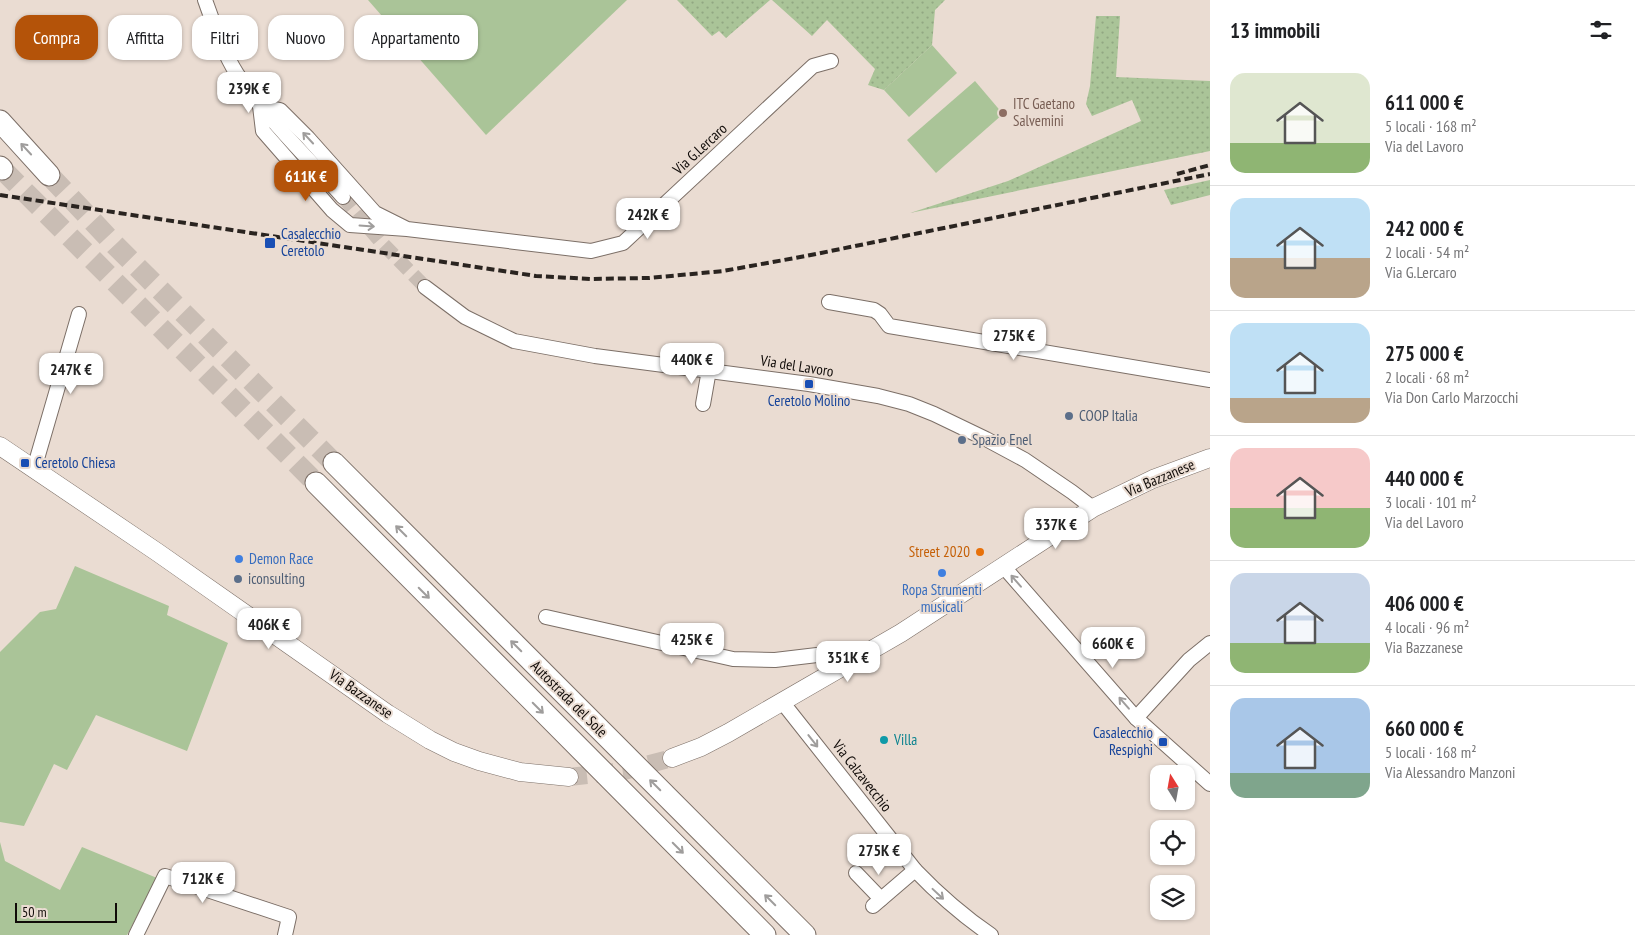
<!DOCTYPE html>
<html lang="it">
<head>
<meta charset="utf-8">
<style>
	:root { --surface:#fff; --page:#f2f2f2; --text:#202124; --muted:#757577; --line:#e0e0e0; --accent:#b45309 }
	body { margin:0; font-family:"PT Sans Narrow",sans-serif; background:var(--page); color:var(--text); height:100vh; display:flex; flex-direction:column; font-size:19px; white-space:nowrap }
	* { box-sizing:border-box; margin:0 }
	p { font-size:16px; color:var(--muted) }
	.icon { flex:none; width:28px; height:28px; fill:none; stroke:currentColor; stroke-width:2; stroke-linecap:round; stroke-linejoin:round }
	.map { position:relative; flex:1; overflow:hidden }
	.drawer { display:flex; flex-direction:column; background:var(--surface); width:425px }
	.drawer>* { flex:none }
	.top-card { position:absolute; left:15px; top:15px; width:475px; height:45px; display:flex; gap:10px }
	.needle { width:32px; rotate:349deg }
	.tools { position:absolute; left:1150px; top:765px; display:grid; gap:10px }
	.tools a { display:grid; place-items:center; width:45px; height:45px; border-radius:10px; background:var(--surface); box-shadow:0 1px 4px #0004; font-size:25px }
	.scale { position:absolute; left:15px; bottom:12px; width:102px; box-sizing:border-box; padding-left:5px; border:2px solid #100b08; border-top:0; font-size:14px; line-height:18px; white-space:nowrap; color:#100b08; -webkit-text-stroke:4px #eadcd2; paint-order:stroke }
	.price { position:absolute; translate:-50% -42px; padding:0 11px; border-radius:10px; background:#fff; color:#222; font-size:16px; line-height:32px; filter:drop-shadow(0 1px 2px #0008) }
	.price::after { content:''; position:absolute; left:50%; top:30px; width:15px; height:11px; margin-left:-8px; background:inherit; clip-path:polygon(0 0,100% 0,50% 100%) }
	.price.on { background:var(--accent); color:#fff }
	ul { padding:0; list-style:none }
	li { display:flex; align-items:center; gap:15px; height:125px; padding:0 20px }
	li+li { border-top:1px solid var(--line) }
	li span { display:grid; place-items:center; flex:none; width:140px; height:100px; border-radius:15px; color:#555 }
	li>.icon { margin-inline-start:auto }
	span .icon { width:60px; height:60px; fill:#fffc; stroke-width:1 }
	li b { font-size:21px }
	h2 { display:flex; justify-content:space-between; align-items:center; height:60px; padding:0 20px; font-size:21px }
	.tag { padding:0 18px; border-radius:15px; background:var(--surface); box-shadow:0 1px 4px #0004; font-size:18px; line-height:45px }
	.tag.on { background:var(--accent); color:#fff }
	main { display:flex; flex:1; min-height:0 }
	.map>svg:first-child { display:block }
</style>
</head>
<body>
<main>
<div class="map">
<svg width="1210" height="935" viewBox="0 0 1210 935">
	<defs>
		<pattern id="grass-dots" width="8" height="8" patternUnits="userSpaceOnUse" patternTransform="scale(1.25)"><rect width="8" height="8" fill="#aac498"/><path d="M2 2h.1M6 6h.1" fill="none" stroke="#91a782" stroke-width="1.8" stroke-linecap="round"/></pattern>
	</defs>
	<rect width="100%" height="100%" fill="#eadcd2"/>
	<g fill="url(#grass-dots)">
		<path d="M677,0H770L726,38L719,31L712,36Z"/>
		<path d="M772,0H945L935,10L932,45L884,90L868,85L875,69L827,20L812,36Z"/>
		<path d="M1096,16H1120L1116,77L1210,81V151L910,213L1008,181L1141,121L1132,100L1092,116L1086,104L1090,86Z"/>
		<path d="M1210,180V195L1171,205L1164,190Z"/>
	</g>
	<g fill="#aac498">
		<path d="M368,0H627L486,135Z"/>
		<path d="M932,45L957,73L909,117L884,90Z"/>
		<path d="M975,81L1003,114L936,173L907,140Z"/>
		<path d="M75,566L169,606L167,615L228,643L187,751L96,715L67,770L54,764L24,826L0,822V652L40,612L56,609Z"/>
		<path d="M0,842L5,861L60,890L82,847L157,878L127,935H0Z"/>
	</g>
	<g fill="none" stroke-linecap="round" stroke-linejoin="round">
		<path stroke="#c9bdb4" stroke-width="14" stroke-dasharray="14 7" stroke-linecap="butt" d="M343,197L380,241L425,287"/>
		<path stroke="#c9bdb4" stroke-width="18" stroke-dasharray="18 9" stroke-linecap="butt" d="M569,777L624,771L672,758"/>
		<g stroke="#c9bdb4" stroke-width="21" stroke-dasharray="21 11" stroke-linecap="butt">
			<path d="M2,169L316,483"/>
			<path d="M49,175L115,245L334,463"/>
		</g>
		<defs>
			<g id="minor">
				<path d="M205,0C214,25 223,52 237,74C267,119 307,157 343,197"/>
				<path d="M407,229L375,213L308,138L280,110L260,106L263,131L332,210L350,225L407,229L591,251L623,243L813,66L831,61"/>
				<path d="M425,287L465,317L514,341L595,356L809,384L878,396L909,404L934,414L986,439L1025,460L1072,492L1093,508"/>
				<path d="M829,302L874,310L880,314L889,326L1210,380"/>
				<path d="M703,404L709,370"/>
				<path d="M34,469L79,314"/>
				<path d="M1003,566L1136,718L1210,784"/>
				<path d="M546,617L733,659L775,660L817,655L836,658L848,664"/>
				<path d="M783,703L915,870C939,895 963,916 991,935"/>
				<path d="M1136,718L1189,660L1210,643"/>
				<path d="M856,873L881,899"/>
				<path d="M873,906L915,870"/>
				<path d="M136,935L165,876L289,917L285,935"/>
			</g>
			<g id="major">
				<path d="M0,446L157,552L388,714L430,740L454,752L479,761L520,772L569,777"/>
				<path d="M672,758L701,747L728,733L901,633L1093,508L1153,479L1210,458"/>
			</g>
			<g id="highway">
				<path d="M0,121L49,175"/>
				<path d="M0,167L2,169"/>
				<path d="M334,463L805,935"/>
				<path d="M316,483L765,935"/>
			</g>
		</defs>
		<use href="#minor" stroke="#7c6f67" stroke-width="16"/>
		<use href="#major" stroke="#7c6f67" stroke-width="19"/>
		<use href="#highway" stroke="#7c6f67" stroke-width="23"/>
		<use href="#minor" stroke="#fff" stroke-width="14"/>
		<use href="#major" stroke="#fff" stroke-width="18"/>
		<use href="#highway" stroke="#fff" stroke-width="21"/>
		<g stroke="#2a2420" stroke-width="4" stroke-dasharray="8 4" stroke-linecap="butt">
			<path d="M1177,174L1210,165"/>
			<path d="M0,195L536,276L591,279L649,278L723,271L806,256L1210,174"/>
		</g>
	</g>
	<defs><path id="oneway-shaft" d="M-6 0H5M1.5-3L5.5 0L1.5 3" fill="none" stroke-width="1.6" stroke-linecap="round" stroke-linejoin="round" transform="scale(1.25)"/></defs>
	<g stroke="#9f9d9c">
		<use href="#oneway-shaft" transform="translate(308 138) rotate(-133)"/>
		<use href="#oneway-shaft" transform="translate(26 149) rotate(-133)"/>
		<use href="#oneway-shaft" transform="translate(367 226) rotate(4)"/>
		<use href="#oneway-shaft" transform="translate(401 531) rotate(-135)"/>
		<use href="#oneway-shaft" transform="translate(1016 581) rotate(-131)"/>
		<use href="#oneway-shaft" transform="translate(424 593) rotate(45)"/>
		<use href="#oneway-shaft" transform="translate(516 646) rotate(-135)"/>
		<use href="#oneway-shaft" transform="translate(1124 703) rotate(-131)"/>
		<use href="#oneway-shaft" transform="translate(538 708) rotate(45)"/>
		<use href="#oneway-shaft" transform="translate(813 741) rotate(52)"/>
		<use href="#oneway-shaft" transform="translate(655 785) rotate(-135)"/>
		<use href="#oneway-shaft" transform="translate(678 848) rotate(45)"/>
		<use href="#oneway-shaft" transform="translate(938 894) rotate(43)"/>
		<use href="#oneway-shaft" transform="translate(770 900) rotate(-135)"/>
	</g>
	<circle fill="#8d6e63" stroke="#eadcd2" stroke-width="2" cx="1003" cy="113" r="5"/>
	<g fill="#1a4fb4" stroke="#eadcd2" stroke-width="2">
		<rect x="264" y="237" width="12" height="12" rx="2.5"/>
		<rect x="804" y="379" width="10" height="10" rx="2.5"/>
		<rect x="20" y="458" width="10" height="10" rx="2.5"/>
		<rect x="1158" y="737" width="10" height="10" rx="2.5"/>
	</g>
	<g fill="#5c6f8a" stroke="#eadcd2" stroke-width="2">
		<circle cx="1069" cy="416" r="5"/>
		<circle cx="962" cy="440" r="5"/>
		<circle cx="238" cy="579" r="5"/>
	</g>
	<circle fill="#e8710a" stroke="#eadcd2" stroke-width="2" cx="980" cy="552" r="5"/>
	<g fill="#3f7fe0" stroke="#eadcd2" stroke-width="2">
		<circle cx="239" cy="559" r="5"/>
		<circle cx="942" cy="573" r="5"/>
	</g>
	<circle fill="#0f9aa8" stroke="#eadcd2" stroke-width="2" cx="884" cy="740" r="5"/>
	<g text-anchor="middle" stroke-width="4" stroke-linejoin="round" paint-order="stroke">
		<g font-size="15" fill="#785e54" stroke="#eadcd2" text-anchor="start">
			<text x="1013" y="109">ITC Gaetano<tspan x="1013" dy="17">Salvemini</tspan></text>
		</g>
		<g font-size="15" fill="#100b08" stroke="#eadcd2">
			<text transform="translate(700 149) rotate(-43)" y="5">Via G.Lercaro</text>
			<text transform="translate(797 366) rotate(9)" y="5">Via del Lavoro</text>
			<text transform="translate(1160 478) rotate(-23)" y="5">Via Bazzanese</text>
			<text transform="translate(361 694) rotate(35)" y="5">Via Bazzanese</text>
			<text transform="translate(569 699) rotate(45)" y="5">Autostrada del Sole</text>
			<text transform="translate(862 776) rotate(52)" y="5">Via Calzavecchio</text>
		</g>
		<g font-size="15" fill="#164399" stroke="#eadcd2" text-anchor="start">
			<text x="281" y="239">Casalecchio<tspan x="281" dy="17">Ceretolo</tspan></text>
			<text x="809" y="406" text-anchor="middle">Ceretolo Molino</text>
			<text x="35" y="468">Ceretolo Chiesa</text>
			<text x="1153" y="738" text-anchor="end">Casalecchio<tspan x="1153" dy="17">Respighi</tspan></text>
		</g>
		<g font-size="15" fill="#4e5e75" stroke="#eadcd2" text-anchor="start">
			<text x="1079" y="421">COOP Italia</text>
			<text x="972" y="445">Spazio Enel</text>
			<text x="248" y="584">iconsulting</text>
		</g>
		<g font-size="15" fill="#c56008" stroke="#eadcd2" text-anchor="end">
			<text x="970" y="557">Street 2020</text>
		</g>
		<g font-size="15" fill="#366cbe" stroke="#eadcd2" text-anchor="start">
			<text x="249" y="564">Demon Race</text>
			<text x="942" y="595" text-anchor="middle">Ropa Strumenti<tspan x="942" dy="17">musicali</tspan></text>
		</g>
		<g font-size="15" fill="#0d838f" stroke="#eadcd2" text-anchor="start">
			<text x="894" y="745">Villa</text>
		</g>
	</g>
</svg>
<div class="tools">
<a><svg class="needle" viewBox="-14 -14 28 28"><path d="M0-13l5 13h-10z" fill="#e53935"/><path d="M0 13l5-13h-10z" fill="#757577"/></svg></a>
<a><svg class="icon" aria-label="locate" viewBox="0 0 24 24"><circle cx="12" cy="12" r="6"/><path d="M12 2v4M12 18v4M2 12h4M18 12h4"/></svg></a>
<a><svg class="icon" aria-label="layers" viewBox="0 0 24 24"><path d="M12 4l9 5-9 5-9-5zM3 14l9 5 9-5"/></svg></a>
</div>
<div class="scale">50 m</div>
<b class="price" style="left:249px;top:114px">239K €</b>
<b class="price on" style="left:306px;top:202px">611K €</b>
<b class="price" style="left:648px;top:240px">242K €</b>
<b class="price" style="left:1014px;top:361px">275K €</b>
<b class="price" style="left:692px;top:385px">440K €</b>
<b class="price" style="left:71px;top:395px">247K €</b>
<b class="price" style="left:1056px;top:550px">337K €</b>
<b class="price" style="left:269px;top:650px">406K €</b>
<b class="price" style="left:692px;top:665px">425K €</b>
<b class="price" style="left:1113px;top:669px">660K €</b>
<b class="price" style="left:848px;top:683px">351K €</b>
<b class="price" style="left:879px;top:876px">275K €</b>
<b class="price" style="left:203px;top:904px">712K €</b>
<div class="top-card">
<a class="tag on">Compra</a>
<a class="tag">Affitta</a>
<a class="tag">Filtri</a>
<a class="tag">Nuovo</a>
<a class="tag">Appartamento</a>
</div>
</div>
<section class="drawer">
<h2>13 immobili<svg class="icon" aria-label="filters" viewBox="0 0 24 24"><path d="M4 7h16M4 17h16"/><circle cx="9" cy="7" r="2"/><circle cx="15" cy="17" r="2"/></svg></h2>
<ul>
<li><span style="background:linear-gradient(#dfe7d0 70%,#8fb573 0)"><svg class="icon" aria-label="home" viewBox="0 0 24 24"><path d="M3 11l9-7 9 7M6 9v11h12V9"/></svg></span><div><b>611 000 €</b><p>5 locali · 168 m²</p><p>Via del Lavoro</p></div></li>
<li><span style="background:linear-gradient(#bfe0f5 60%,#b9a48a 0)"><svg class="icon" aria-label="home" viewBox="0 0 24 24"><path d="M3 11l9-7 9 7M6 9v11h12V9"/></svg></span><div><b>242 000 €</b><p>2 locali · 54 m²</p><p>Via G.Lercaro</p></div></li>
<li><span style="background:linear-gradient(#bfe0f5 75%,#b9a48a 0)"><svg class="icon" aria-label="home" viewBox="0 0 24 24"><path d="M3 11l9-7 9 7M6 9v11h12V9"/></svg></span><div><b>275 000 €</b><p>2 locali · 68 m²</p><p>Via Don Carlo Marzocchi</p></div></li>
<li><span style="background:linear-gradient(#f6c9c9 60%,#8fb573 0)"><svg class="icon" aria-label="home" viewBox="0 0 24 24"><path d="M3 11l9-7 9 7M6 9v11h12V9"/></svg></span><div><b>440 000 €</b><p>3 locali · 101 m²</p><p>Via del Lavoro</p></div></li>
<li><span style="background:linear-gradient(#c9d6e8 70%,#8fb573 0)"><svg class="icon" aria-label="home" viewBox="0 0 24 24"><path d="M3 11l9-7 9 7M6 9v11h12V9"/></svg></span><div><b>406 000 €</b><p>4 locali · 96 m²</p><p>Via Bazzanese</p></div></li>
<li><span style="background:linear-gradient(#a9c7e8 75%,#7fa58c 0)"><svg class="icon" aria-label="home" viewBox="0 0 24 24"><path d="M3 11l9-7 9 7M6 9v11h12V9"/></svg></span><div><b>660 000 €</b><p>5 locali · 168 m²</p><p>Via Alessandro Manzoni</p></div></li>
</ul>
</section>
</main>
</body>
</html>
